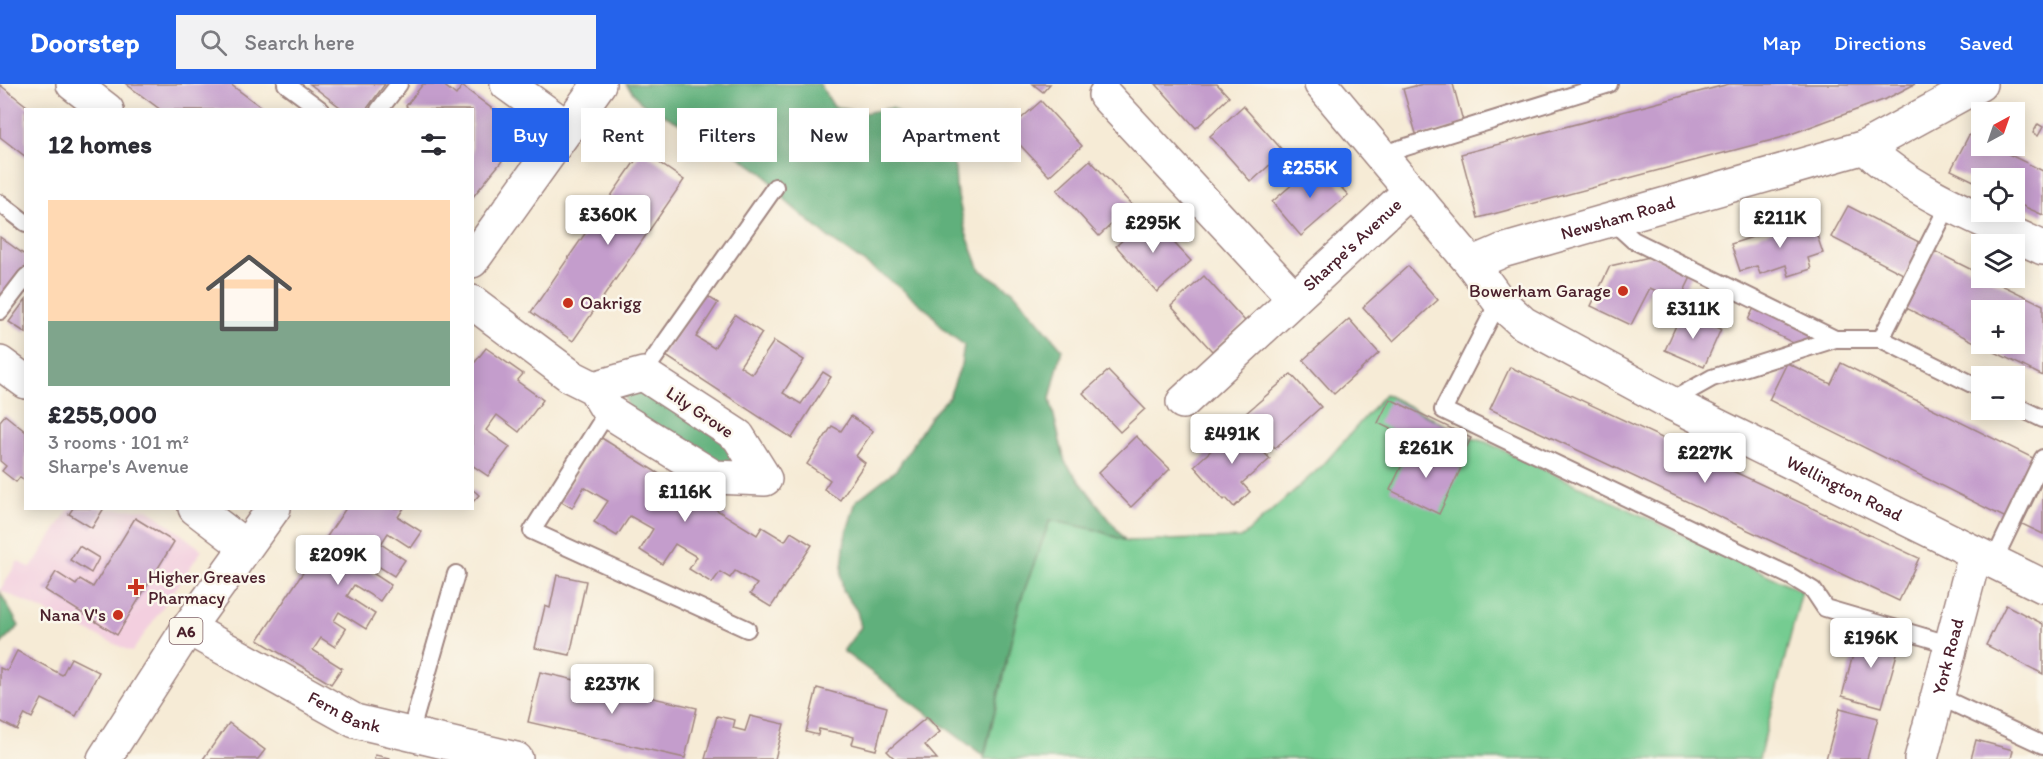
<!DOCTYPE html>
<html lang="en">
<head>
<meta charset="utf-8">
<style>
	:root { --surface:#fff; --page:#f2f2f3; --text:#2b2b33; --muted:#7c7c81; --line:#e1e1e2; --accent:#2563eb }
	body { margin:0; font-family:Itim,sans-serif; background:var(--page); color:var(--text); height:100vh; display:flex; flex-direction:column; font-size:22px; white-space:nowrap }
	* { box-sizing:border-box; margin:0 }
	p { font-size:20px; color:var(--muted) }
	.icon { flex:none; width:33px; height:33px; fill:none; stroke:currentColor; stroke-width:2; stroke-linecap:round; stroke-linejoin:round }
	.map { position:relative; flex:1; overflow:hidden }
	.side { position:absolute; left:24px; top:24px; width:450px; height:402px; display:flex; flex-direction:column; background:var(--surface); border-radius:0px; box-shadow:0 3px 15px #0003 }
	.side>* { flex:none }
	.guide { position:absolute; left:492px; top:24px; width:570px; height:54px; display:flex; gap:12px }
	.needle { width:39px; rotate:40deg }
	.fabs { position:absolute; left:1971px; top:18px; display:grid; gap:12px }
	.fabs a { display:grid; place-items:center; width:54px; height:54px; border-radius:0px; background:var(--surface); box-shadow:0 3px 15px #0003; font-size:30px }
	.price { position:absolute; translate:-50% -51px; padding:0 14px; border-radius:6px; background:#fff; color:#222; font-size:20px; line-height:39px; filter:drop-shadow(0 2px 3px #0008) }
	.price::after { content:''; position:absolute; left:50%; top:36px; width:18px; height:14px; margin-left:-9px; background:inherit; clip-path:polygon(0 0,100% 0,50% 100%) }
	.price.current { background:var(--accent); color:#fff }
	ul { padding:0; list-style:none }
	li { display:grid; align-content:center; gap:12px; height:318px; padding:0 24px }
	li+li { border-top:2px solid var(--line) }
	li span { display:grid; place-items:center; height:186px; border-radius:0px; color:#555 }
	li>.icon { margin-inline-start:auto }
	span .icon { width:108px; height:108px; fill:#fffc; stroke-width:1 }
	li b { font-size:26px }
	h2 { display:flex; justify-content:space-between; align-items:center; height:72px; padding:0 24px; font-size:26px }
	.pill { padding:0 21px; border-radius:0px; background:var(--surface); box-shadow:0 3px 15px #0003; font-size:21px; line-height:54px }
	.pill.current { background:var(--accent); color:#fff }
	header { display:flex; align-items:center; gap:36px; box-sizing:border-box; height:84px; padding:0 30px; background:var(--accent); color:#fff }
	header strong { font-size:28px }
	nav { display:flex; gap:33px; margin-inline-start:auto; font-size:21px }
	.search { width:420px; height:54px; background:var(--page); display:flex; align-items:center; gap:15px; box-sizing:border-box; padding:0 21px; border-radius:0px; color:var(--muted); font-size:22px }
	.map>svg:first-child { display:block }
</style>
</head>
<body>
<header>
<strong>Doorstep</strong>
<div class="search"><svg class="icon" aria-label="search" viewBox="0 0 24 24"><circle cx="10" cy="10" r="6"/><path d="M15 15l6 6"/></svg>Search here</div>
<nav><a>Map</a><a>Directions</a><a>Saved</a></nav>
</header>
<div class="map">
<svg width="2043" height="675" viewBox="0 0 2043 675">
	<rect width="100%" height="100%" fill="#fbf7ec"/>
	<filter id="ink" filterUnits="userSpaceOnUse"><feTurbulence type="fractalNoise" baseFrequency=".0167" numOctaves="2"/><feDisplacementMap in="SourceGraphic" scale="12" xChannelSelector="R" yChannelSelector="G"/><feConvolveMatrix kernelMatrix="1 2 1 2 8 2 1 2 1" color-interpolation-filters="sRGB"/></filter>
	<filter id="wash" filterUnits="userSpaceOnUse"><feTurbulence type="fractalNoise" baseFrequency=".008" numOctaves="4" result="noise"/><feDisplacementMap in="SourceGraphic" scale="24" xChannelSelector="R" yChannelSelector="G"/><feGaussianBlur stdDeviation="1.35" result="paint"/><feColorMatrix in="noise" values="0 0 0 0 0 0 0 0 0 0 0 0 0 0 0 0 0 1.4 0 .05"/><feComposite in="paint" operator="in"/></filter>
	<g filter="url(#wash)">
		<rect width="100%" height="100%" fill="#f6ebd6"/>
		<path fill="#f3cfdf" d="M69,425H148L202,466L132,568L0,506L18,477L31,484Z"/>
		<path fill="#75cc91" stroke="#60765e" stroke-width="1.5" d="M1385,310L1471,354L1486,358L1802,507L1759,675H984L1020,518L1050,436L1097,446L1126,457L1241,454L1323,381Z"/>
		<g fill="#60b07b" stroke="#556853" stroke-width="1.5">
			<path d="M626,0H820L834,23L864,29L892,24L946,62L955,85L956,103L966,149L980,186L1013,207L1062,265L1050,315L1065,378L1126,457L1097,446L1050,436L1020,518L984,672L843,567L861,543L857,527L843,507L841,493L845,454L856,417L897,385L931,332L949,313L961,281L964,261L943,245L932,230L898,202L829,154L789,120L764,90L712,54L694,47L641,19Z"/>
			<path d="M645,304L728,359L735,378L715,379L629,327L623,307Z"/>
			<path d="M0,508L19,542L0,561Z"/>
		</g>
		<g id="blocks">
			<g fill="#c49dcc" fill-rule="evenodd">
				<path d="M126,0H230L265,26H161Z"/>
				<path d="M310,0H385L366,26H344Z"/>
				<path d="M423,0H442L456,11L462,2L519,45L497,74L502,77L472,114V26H410L406,22Z"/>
				<path d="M1033,0H1050L1043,8Z"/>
				<path d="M1156,0H1217L1229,13L1196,44Z"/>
				<path d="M1423,0H1453L1464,41L1417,53L1403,5Z"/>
				<path d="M1729,0H1915L1886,15L1780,54L1478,134L1461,70Z"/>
				<path d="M0,1L32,26H26V73L0,53Z"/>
				<path d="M1041,17L1082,62L1049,92L1007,47Z"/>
				<path d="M1243,22L1284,68L1251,98L1210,52Z"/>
				<path d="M2038,40L2043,43L2038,52L2033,49Z"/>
				<path d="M1969,51L1982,57V62H1992L2043,87V131L2014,118V94H1982V101L1951,86Z"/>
				<path d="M642,67L684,96L573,257L531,228Z"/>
				<path d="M1090,76L1132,121L1099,152L1057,106Z"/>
				<path d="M1318,78L1348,111L1301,152L1272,118Z"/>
				<path d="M1848,122L1921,159L1905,191L1831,153Z"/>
				<path d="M1149,132L1191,177L1157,208L1116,162Z"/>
				<path d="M1811,134L1823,169L1808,174L1811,185L1789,192L1786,181L1760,190L1757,182L1740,187L1731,160Z"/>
				<path d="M0,153L26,172V186L0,220Z"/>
				<path d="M1932,166L1982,191V194H1987L2043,221V292L1904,223ZM1982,226H2014V260H1982Z"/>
				<path d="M1654,172L1692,191L1672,232L1659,225L1666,211L1650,204L1631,241L1591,222L1610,182Z"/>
				<path d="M1408,182L1438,216L1393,257L1363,223Z"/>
				<path d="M1204,192L1245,237L1212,267L1171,222Z"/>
				<path d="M702,209L718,219L696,253L714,264L735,231L762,249L740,282L752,290L774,257L804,276L783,309L801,320L823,288L831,293L792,354L663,270Z"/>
				<path d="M26,215V249L9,238Z"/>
				<path d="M1756,220L1824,253L1797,261L1748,236Z"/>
				<path d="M1682,228L1721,245L1704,283L1665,266Z"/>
				<path d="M1349,235L1379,269L1334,310L1303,276Z"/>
				<path d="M486,264L523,290L517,297L543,316L519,348L497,331L486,346L510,363L488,392L472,381V282Z"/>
				<path d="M1787,279L1831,300L1841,279L2035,375L2006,434L1769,316Z"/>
				<path d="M1510,283L1919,474L1899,517L1490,325Z"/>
				<path d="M1108,287L1145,325L1120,348L1083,309Z"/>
				<path d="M1291,290L1321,323L1275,364L1245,330Z"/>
				<path d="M1390,315L1471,354L1461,375L1454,371L1452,375L1378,339Z"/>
				<path d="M5,331L26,348V397L20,393L16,398L2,387L6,382L0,377V337Z"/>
				<path d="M851,332L873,347L856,372L865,379L840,416L824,405L830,396L807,380L832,342L841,347Z"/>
				<path d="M1239,341L1270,375L1242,399L1250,408L1234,423L1226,414L1224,416L1194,382Z"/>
				<path d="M1136,352L1170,385L1131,423L1098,389Z"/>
				<path d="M600,353L757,451L762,443L785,457L791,448L812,461L771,523L750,510L757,500L735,487L730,494L720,488L712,499L689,485L697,473L675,460L662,480L640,466L653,445L630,432L617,452L594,438L608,417L584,403L572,424L560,417Z"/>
				<path d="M1412,360L1461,384L1439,430L1390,406Z"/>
				<path d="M2043,397V450L2022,440Z"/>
				<path d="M472,405L479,411L472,419Z"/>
				<path d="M73,424H104L92,444L69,430Z"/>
				<path d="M346,424H404L398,433L422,448L411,464L388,449L381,460L405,476L394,492L370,477L365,484L391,501L380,517L354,501L347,512L375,530L366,545L339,528L334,537L346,545L335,563L321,554L313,566L342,584L331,600L258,556Z"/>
				<path d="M135,434L174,458L117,551L45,506L56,488L76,501L80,495L93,503Z"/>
				<path d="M79,462L99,474L91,489L70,476Z"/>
				<path d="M557,491L586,497L570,571L535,564L545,522L550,524Z"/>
				<path d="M2006,521L2043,540V590L1986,561Z"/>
				<path d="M1859,548L1900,559L1882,623L1842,612Z"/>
				<path d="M17,567L62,591L71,574L99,588L76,632L42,615L32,634L25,630L17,646L0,637V584L7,587Z"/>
				<path d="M540,588L697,624L685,674L528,638Z"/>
				<path d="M817,604L887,623L876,666L852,660L854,653L847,651L819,645L818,651L806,648Z"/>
				<path d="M1840,624L1878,634L1867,675H1826Z"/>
				<path d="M717,632L735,636L733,644L745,647L750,632L784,640L775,675H705Z"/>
				<path d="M927,633L940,648L925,661L937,675H895L887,667Z"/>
				<path d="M229,639L265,666L258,675H203Z"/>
				<path d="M1976,656L2013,666L2011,675H1971Z"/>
				<path d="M375,671L390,674V675H374Z"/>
			</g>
		</g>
	</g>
	<g filter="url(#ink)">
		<use href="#blocks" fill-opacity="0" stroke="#a08580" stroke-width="1.5"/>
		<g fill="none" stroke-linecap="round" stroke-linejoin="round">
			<defs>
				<g id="lane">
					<path d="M286,0L321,26"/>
					<path d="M379,26L399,0"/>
					<path d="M1380,71L1609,0"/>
					<path d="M0,119L26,139"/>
					<path d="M1610,135L1633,156L1835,255H1881L1982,305"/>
					<path d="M1499,217L1443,326L1790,492L1813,506L1825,524L1952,561"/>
					<path d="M0,227L26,193"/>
					<path d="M1881,255L1949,120"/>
					<path d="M643,290L775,103"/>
					<path d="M1669,318L1712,294L1835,255"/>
					<path d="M2014,321L2043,335"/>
					<path d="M608,327L532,447L747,545"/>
					<path d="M1993,478L2043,374"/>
					<path d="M1938,612L2043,661"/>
					<path d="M410,650L456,490"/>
				</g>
				<g id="street">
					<path d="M73,0L107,26"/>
					<path d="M507,0L568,44"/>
					<path id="s1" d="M1321,0L1472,180L1502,167L1865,63L1980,0"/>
					<path d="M1105,11L1294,214"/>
					<path d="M1865,63C1911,109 1984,136 2043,164"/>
					<path id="s2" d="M1472,180L1499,217L1523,239L1669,318L2043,502"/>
					<path d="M472,218L572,293L594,304L608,327L714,393L765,395L738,352L643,290L594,304"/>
					<path d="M0,279L26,298"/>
					<path id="s3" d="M1183,318L1410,107"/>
					<path d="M195,424L245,462"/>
					<path id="s4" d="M188,544L355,637L516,675"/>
					<path id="s5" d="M1921,675L1975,470"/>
				</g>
				<g id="primary">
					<path d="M472,177L599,0"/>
					<path d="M104,675L188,544L274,424"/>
				</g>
			</defs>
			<use href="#lane" stroke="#a08580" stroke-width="20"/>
			<use href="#street" stroke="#a08580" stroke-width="36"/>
			<use href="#primary" stroke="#a08580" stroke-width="36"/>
			<use href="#lane" stroke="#fff" stroke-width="16"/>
			<use href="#street" stroke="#fff" stroke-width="33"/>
			<use href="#primary" stroke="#fff" stroke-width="33"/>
		</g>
	</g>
	<g fill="#c8321e" stroke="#fbf7ec" stroke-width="2">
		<circle cx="1623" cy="207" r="6"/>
		<circle cx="568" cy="219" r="6"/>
		<path d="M133 494h6v6h6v6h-6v6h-6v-6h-6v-6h6z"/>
		<circle cx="118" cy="531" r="6"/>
	</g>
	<g text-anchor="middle" stroke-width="5" stroke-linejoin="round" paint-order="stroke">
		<rect fill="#fbf7ec" stroke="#7f6065" stroke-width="1.5" x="169.5" y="534" width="33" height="26" rx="4.5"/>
		<g font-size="16" font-weight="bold" fill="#4a1f2b">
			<text x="186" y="553">A6</text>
		</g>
		<g font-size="18" fill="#4a1f2b" stroke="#fbf7ec">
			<text dy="6" stroke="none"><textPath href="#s1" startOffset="388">Newsham Road</textPath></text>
			<text dy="6" stroke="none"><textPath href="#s3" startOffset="231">Sharpe's Avenue</textPath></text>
			<text transform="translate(700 328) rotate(34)" y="6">Lily Grove</text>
			<text dy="6" stroke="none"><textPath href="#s2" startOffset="440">Wellington Road</textPath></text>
			<text dy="6" stroke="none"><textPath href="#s5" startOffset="106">York Road</textPath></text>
			<text dy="6" stroke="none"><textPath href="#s4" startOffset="178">Fern Bank</textPath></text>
		</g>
		<g font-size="18" fill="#4a1f2b" stroke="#fbf7ec" text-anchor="end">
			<text x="1611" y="213">Bowerham Garage</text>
			<text x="580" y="225" text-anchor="start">Oakrigg</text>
			<text x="148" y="499" text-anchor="start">Higher Greaves<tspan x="148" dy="21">Pharmacy</tspan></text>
			<text x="106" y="537">Nana V's</text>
		</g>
	</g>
</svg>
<div class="fabs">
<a><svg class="needle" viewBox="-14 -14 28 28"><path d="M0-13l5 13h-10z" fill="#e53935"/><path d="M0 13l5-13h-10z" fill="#7c7c81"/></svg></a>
<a><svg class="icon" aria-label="locate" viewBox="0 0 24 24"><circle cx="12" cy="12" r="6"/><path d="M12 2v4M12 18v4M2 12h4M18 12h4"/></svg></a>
<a><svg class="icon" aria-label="layers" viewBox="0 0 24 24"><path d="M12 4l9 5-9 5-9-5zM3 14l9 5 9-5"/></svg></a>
<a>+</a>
<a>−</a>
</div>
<b class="price current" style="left:1310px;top:115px">£255K</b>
<b class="price" style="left:608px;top:162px">£360K</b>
<b class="price" style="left:1780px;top:165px">£211K</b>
<b class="price" style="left:1153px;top:170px">£295K</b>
<b class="price" style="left:1693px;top:256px">£311K</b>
<b class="price" style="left:1232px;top:381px">£491K</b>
<b class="price" style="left:1426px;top:395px">£261K</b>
<b class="price" style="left:1705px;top:400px">£227K</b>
<b class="price" style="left:685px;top:439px">£116K</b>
<b class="price" style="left:338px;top:502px">£209K</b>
<b class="price" style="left:1871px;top:585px">£196K</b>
<b class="price" style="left:612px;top:631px">£237K</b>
<div class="guide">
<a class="pill current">Buy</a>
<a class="pill">Rent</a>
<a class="pill">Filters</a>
<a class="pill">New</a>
<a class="pill">Apartment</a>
</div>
<section class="side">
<h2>12 homes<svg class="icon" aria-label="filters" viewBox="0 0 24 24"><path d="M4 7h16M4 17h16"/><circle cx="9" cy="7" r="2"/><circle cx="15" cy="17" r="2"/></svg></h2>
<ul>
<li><span style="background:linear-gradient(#ffd9b3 65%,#7fa58c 0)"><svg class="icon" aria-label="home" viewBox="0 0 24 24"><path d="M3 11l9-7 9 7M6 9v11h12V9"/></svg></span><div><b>£255,000</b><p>3 rooms · 101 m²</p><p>Sharpe's Avenue</p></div></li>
</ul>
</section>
</div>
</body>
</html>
